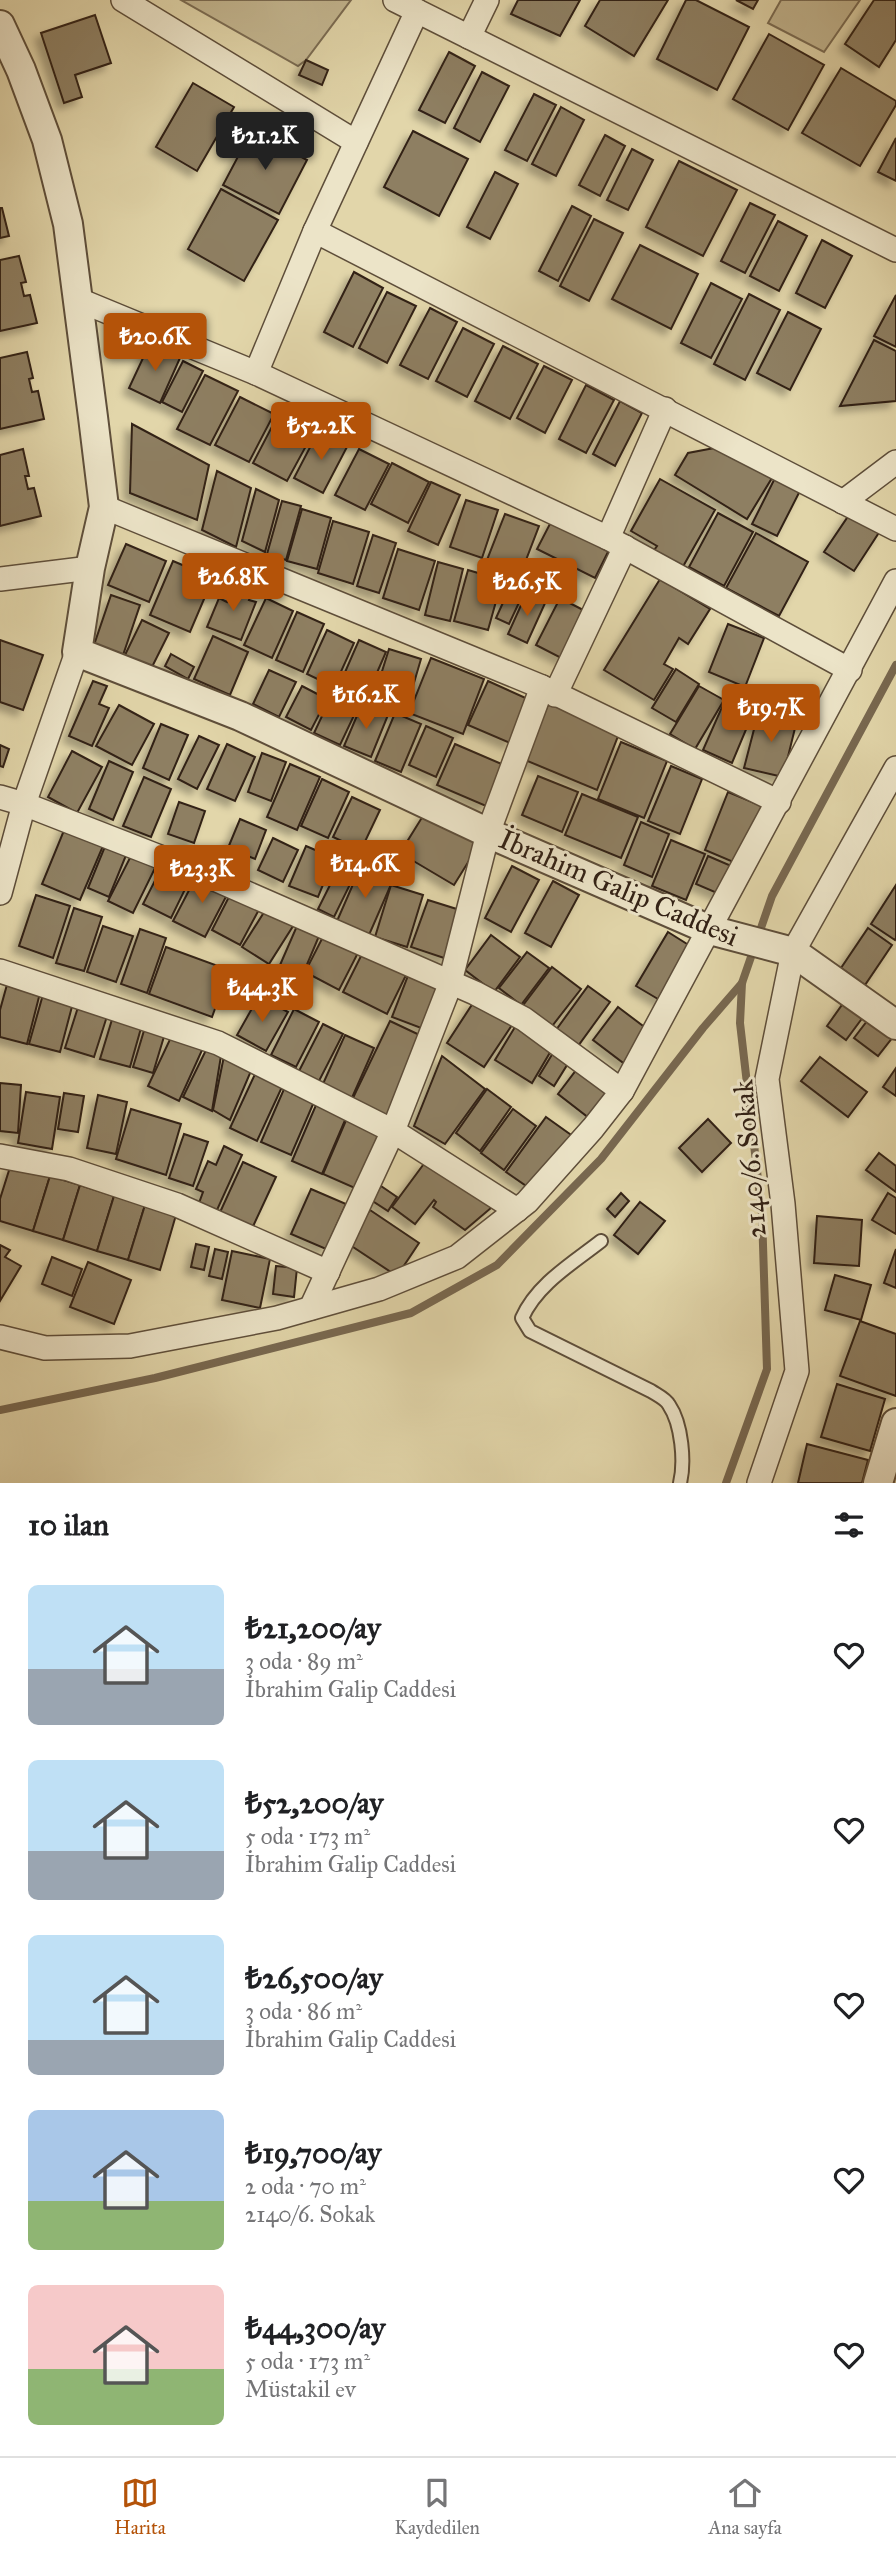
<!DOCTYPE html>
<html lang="tr">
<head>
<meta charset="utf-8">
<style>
	:root { --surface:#fff; --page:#f6f6f6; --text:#202124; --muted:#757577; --line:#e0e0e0; --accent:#b45309 }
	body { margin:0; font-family:"IM FELL Great Primer",serif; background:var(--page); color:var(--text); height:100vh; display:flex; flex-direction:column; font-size:26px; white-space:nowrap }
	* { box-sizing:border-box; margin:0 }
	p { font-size:23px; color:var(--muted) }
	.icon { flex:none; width:38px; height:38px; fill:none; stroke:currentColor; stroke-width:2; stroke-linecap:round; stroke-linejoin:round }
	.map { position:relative; height:1483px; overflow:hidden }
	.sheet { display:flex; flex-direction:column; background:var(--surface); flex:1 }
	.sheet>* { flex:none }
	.price { position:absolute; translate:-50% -60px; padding:0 16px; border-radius:7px; background:var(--accent); color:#fff; font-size:23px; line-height:46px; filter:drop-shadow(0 2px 4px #0008) }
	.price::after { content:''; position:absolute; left:50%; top:42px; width:21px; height:16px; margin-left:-10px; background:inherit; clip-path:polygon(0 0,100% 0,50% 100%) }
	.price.active { background:#222; color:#fff }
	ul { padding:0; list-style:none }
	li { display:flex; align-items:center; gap:21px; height:175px; padding:0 28px }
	li span { display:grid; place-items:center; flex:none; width:196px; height:140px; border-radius:10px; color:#555 }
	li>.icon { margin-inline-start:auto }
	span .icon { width:84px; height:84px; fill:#fffc; stroke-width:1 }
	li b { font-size:30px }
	h2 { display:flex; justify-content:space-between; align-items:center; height:84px; padding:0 28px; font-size:30px }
	.tab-bar { display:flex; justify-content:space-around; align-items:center; height:98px; border-top:2px solid var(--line); background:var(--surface); font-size:19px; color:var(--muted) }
	.tab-bar a { display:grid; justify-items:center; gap:4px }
	.tab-bar .active { color:var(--accent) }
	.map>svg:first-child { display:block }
</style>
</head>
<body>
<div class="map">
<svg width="896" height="1483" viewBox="0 0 896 1483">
	<defs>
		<filter id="shadow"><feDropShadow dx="-6" dy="6" stdDeviation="3.5" flood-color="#0004"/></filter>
	</defs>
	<rect width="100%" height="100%" fill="#e2d6aa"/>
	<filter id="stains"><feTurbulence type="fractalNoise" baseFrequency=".00286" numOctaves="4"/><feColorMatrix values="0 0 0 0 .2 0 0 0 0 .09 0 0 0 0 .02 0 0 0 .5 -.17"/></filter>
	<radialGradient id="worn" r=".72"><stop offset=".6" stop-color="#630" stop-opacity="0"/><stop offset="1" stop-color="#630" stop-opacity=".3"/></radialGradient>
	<g fill="#c4b791" stroke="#7b6c53" stroke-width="2">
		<path d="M181,0H351L306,60L298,66Z"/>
		<path d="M781,0H860L824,52L768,23Z"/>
	</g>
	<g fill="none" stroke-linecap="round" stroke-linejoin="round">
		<g stroke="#786850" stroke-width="8">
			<path d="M0,1410L155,1378L411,1313L497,1265L601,1159L703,1028L742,983"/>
			<path d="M726,1483L767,1369L762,1214L740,1023L742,983L772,896L896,665"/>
		</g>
	</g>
	<g fill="#8e7f62" stroke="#322115" stroke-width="2" filter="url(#shadow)">
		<path d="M518,0H580L560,36L511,14Z"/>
		<path d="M600,0H668L634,56L585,26Z"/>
		<path d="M686,0H696L749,27L717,90L657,59Z"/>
		<path d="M736,0H758L753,9Z"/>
		<path d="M874,0H896V40L879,67L845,44Z"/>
		<path d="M95,15L111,63L75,75L82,97L64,103L41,33Z"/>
		<path d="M769,34L824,65L788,130L733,99Z"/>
		<path d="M449,52L475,66L445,123L419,110Z"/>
		<path d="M306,60L328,70L322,85L299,75Z"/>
		<path d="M841,68L896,101V105L860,166L802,133Z"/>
		<path d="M482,72L509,86L480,142L454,128Z"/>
		<path d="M193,83L234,107L197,171L156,147Z"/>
		<path d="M534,94L556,105L527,161L505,150Z"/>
		<path d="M561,107L584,120L556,176L532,164Z"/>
		<path d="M252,130L307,160L279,214L223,185Z"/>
		<path d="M413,131L468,159L439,216L384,187Z"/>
		<path d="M605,135L625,146L600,196L579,185Z"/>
		<path d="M896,138V181L878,172Z"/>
		<path d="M632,149L653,160L628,210L607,200Z"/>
		<path d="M679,161L737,190L703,256L646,227Z"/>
		<path d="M495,172L518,184L490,239L467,227Z"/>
		<path d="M221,189L278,220L244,281L188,249Z"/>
		<path d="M750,203L775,215L745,273L721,261Z"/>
		<path d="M572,206L591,216L558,281L539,271Z"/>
		<path d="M0,208H2L9,236L0,238Z"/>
		<path d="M594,219L623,233L589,301L560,286Z"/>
		<path d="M778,221L807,236L779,291L750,276Z"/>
		<path d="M822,240L852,256L825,308L796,293Z"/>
		<path d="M640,245L698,274L671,329L612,299Z"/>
		<path d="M19,256L26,282L21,283L24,296L30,295L37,323L0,331V260Z"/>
		<path d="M354,272L383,288L353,347L324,332Z"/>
		<path d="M711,283L742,299L711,358L681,343Z"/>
		<path d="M387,292L416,306L387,363L359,348Z"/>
		<path d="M749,294L780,310L745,380L714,364Z"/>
		<path d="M896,295V347L874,336Z"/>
		<path d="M430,308L457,322L428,379L400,365Z"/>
		<path d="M788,312L821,329L790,390L757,373Z"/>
		<path d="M463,328L494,344L467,397L436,381Z"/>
		<path d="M874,340L896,351V401L840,406Z"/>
		<path d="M150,343L180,358L160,403L129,388Z"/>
		<path d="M503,346L538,364L510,419L475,401Z"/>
		<path d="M27,352L33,378L29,379L32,392L38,391L44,419L0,429V358Z"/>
		<path d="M183,361L203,371L182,412L162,402Z"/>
		<path d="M544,366L572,380L545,433L517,418Z"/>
		<path d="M205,375L238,391L210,445L177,429Z"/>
		<path d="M586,385L614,400L586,453L559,439Z"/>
		<path d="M240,397L274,414L249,462L215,445Z"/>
		<path d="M620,401L642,413L615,466L593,454Z"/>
		<path d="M277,417L312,435L287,481L253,463Z"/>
		<path d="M132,424L209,465L197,520L130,493Z"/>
		<path d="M319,430L348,445L323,493L294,478Z"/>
		<path d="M730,445L775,473L747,519L675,475L688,453Z"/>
		<path d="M23,449L29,476H25L28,489L34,488L41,516L0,526V455Z"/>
		<path d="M359,449L389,464L365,510L335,495Z"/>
		<path d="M392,463L429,482L408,523L371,504Z"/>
		<path d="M217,471L251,488L236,547L202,530Z"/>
		<path d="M778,472L803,485L777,536L752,524Z"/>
		<path d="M660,479L715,510L681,570L652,553L657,546L631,531Z"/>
		<path d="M431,482L460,495L438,545L408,531Z"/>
		<path d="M256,489L279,500L265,552L242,541Z"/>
		<path d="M466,500L498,510L482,558L450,547Z"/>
		<path d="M282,501L301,506L286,560L267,554Z"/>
		<path d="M302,509L331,518L317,569L287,561Z"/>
		<path d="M851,512L880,531L854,571L824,552Z"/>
		<path d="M718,513L753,532L724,586L689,567Z"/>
		<path d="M505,514L539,526L521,573L487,560Z"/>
		<path d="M553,518L611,546L595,578L537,549Z"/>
		<path d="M333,521L369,532L353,584L318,573Z"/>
		<path d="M756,533L808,562L779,616L726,588Z"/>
		<path d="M373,535L396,543L379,593L357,586Z"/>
		<path d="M126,544L166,561L149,602L108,585Z"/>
		<path d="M398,549L435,561L419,610L383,598Z"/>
		<path d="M173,561L213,578L190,632L150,615Z"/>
		<path d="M438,562L463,569L450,621L425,615Z"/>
		<path d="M468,570L502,580L488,630L454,621Z"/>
		<path d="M660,579L710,609L688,644L679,638L664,664L673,669L654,700L604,670Z"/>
		<path d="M234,583L253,591L249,600L256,602L241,640L207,627L219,598L227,602Z"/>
		<path d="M511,585L524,592L509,624L496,618Z"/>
		<path d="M527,592L546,601L527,643L508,634Z"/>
		<path d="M111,595L140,605L122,658L93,648Z"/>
		<path d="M266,598L293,611L272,658L244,645Z"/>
		<path d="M560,598L589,613L565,660L536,645Z"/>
		<path d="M297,612L324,624L303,672L276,660Z"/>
		<path d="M142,620L169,633L151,669L124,657Z"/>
		<path d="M728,624L764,638L745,687L709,672Z"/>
		<path d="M327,630L354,643L334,687L307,674Z"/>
		<path d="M213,636L248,652L230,695L194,679Z"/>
		<path d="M0,640L43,655L23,710L0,702Z"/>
		<path d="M359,640L386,652L366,698L339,686Z"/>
		<path d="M389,649L421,659L406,710L373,700Z"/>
		<path d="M171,654L194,667L188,679L165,666Z"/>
		<path d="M431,658L484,679L463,734L409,713Z"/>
		<path d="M676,669L699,684L676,722L652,708Z"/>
		<path d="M269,670L296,682L279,717L253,704Z"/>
		<path d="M93,681L107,686L99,704L109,708L92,746L69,736Z"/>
		<path d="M488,681L530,700L510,743L468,725Z"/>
		<path d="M302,686L327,699L311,730L286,717Z"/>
		<path d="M699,686L724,700L695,749L670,734Z"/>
		<path d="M332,695L358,707L340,745L314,733Z"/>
		<path d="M549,702L620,731L597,790L525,760Z"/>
		<path d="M362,704L388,715L371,757L344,746Z"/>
		<path d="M119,705L154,724L132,765L96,746Z"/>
		<path d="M722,707L750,720L732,763L703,750Z"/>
		<path d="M759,710L797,720L783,777L744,768Z"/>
		<path d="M395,713L421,724L401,772L375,761Z"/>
		<path d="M161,724L188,735L169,780L143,768Z"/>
		<path d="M426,726L453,738L436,777L409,765Z"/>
		<path d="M199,736L219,745L197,789L178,779Z"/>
		<path d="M621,742L667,761L644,818L598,799Z"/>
		<path d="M227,744L255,757L235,801L207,789Z"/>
		<path d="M455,744L504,765L486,806L437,785Z"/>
		<path d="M0,745L9,749L3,767L0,766Z"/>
		<path d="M72,751L102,767L77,813L48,797Z"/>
		<path d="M262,753L286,762L271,801L248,792Z"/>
		<path d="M109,761L133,772L113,820L89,809Z"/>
		<path d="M290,764L320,777L297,830L267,817Z"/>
		<path d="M671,766L702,779L680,834L648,821Z"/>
		<path d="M538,776L578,792L562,832L522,815Z"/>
		<path d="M144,777L171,789L151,837L123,826Z"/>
		<path d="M322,779L349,792L328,838L301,826Z"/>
		<path d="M728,792L762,806L738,864L705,850Z"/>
		<path d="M582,794L638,817L621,858L565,835Z"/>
		<path d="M352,797L380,810L361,850L333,837Z"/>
		<path d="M179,802L205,811L194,843L168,834Z"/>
		<path d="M426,811L480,843L454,885L400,853Z"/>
		<path d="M240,819L266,830L255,859L228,848Z"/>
		<path d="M641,822L669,834L652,877L624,865Z"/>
		<path d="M67,823L106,839L80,900L42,884Z"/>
		<path d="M273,838L298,850L283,882L258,870Z"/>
		<path d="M108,839L129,848L109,897L88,888Z"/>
		<path d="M671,840L705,854L686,900L652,886Z"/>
		<path d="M306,846L334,858L318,897L289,886Z"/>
		<path d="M135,848L159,860L133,913L108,901Z"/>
		<path d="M708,856L736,868L724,896L696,884Z"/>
		<path d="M343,859L359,866L334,917L318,909Z"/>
		<path d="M165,861L192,875L171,918L143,904Z"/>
		<path d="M361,866L393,880L369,935L337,921Z"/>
		<path d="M512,866L539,880L511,932L485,918Z"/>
		<path d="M198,873L230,889L205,937L173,921Z"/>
		<path d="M553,881L579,895L551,947L525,933Z"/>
		<path d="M391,885L423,895L407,947L375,937Z"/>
		<path d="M896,885V938L895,940L871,924Z"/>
		<path d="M233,889L262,904L240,945L212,930Z"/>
		<path d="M36,895L70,906L53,958L19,946Z"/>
		<path d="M428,900L463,911L447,959L411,947Z"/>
		<path d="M268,906L295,923L269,964L242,947Z"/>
		<path d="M74,908L102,917L84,971L56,963Z"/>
		<path d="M300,919L322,929L303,974L280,965Z"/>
		<path d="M103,926L133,936L116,982L87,972Z"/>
		<path d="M868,928L892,945L865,985L841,968Z"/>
		<path d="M140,929L166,938L147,993L121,984Z"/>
		<path d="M327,929L361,947L339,990L305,972Z"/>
		<path d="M668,932L695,949L663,1002L636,986Z"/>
		<path d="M491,935L520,957L494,992L465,970Z"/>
		<path d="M166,947L229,970L212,1017L149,994Z"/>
		<path d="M365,948L409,969L387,1014L343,992Z"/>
		<path d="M527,952L549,968L521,1005L499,988Z"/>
		<path d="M552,967L581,989L549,1030L521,1008Z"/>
		<path d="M411,968L448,982L429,1031L392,1017Z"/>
		<path d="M8,981L41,989L27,1044L0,1037V1010Z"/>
		<path d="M588,986L610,1002L578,1046L556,1030Z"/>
		<path d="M44,991L74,999L60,1052L29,1044Z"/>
		<path d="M849,995L869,1009L846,1040L827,1026Z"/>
		<path d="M259,996L288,1012L266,1051L237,1035Z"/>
		<path d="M475,1000L512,1025L484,1067L447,1043Z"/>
		<path d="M80,1001L109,1010L94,1057L65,1048Z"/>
		<path d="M618,1007L651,1032L626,1065L593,1040Z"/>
		<path d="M294,1009L319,1022L296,1067L271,1055Z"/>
		<path d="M874,1012L896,1033L878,1056L854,1038Z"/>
		<path d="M114,1013L143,1021L130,1067L100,1059Z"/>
		<path d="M390,1021L426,1038L387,1119L351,1102Z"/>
		<path d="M518,1022L555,1044L532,1083L495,1060Z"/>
		<path d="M146,1024L166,1030L153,1073L133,1067Z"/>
		<path d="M323,1024L343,1034L319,1081L299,1071Z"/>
		<path d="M173,1033L203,1048L179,1101L148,1086Z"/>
		<path d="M345,1035L374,1048L351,1100L322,1086Z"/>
		<path d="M556,1048L572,1057L554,1086L539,1076Z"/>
		<path d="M206,1050L221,1056L212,1111L183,1097Z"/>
		<path d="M224,1056L251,1071L230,1120L213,1110Z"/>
		<path d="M442,1056L485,1089L445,1144L414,1126Z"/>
		<path d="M820,1057L867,1092L848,1117L801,1081Z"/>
		<path d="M580,1065L611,1089L589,1118L558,1094Z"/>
		<path d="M896,1068V1096L883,1087Z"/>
		<path d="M255,1074L282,1087L257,1141L230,1128Z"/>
		<path d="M0,1083L21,1085L18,1133L0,1131Z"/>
		<path d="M284,1089L314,1102L291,1155L261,1142Z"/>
		<path d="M487,1089L511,1107L480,1151L456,1133Z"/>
		<path d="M26,1092L60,1097L52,1149L18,1143Z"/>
		<path d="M64,1093L84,1096L78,1132L58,1129Z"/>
		<path d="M98,1095L127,1102L116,1154L87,1148Z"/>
		<path d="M316,1105L346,1118L322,1174L292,1161Z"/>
		<path d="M131,1109L181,1124L166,1175L116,1159Z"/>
		<path d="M513,1109L536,1126L504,1170L481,1153Z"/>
		<path d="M546,1117L574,1137L535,1192L506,1172Z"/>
		<path d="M347,1118L382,1133L357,1189L323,1174Z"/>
		<path d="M708,1119L731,1143L702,1172L679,1148Z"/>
		<path d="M184,1134L208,1142L193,1186L169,1178Z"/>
		<path d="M224,1146L242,1155L217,1210L199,1203L203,1192L196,1189L208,1161L216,1165Z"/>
		<path d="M879,1153L896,1166V1192L866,1170Z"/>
		<path d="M426,1161L498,1202L465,1230L433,1207L436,1202L434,1200L415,1224L392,1207Z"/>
		<path d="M243,1162L276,1177L249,1235L216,1221Z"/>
		<path d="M11,1164L50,1176L33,1231L0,1221V1199Z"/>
		<path d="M50,1176L80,1185L63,1240L33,1231Z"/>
		<path d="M80,1185L114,1196L97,1251L63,1240Z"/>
		<path d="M381,1186L397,1197L388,1211L371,1200Z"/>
		<path d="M311,1189L346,1204L326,1249L291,1234Z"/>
		<path d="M621,1193L629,1201L615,1217L607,1209Z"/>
		<path d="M888,1193L896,1198V1234L872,1220Z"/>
		<path d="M114,1196L145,1205L128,1260L97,1251Z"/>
		<path d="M640,1202L665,1221L638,1254L614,1235Z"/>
		<path d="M145,1205L176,1215L160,1270L128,1260Z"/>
		<path d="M370,1210L419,1243L397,1276L347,1243Z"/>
		<path d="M817,1216L862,1220L859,1266L814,1263Z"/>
		<path d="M196,1244L209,1247L204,1270L191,1267Z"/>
		<path d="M0,1245L10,1250L5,1257L21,1266L0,1301Z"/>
		<path d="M215,1249L228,1252L222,1279L209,1276Z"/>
		<path d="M896,1249V1288L884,1283Z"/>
		<path d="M232,1251L270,1259L260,1308L222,1300Z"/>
		<path d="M52,1257L82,1269L72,1296L42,1284Z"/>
		<path d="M88,1262L131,1280L114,1324L70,1307Z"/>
		<path d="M276,1266L297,1268L294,1297L273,1294Z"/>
		<path d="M835,1275L871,1285L861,1320L825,1310Z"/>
		<path d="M860,1321L896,1334V1396L840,1376Z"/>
		<path d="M837,1384L885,1399L870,1451L821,1437Z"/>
		<path d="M807,1444L868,1460L862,1483H798Z"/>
	</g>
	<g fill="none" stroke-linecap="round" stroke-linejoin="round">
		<defs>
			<path id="service" d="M601,1241C573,1263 537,1284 522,1318L530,1331L651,1391C657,1395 666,1399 669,1405C682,1424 685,1462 680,1483"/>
			<g id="minor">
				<path d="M123,0L356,142"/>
				<path d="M395,0L896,250"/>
				<path d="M469,37L487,0"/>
				<path d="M315,231L417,11"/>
				<path d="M79,300L256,373L315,231L896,529"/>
				<path d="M256,373L608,538L850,670"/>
				<path d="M843,502L896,462"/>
				<path d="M104,507L542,687L488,833L448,990L393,1131L311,1308"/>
				<path d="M608,538L665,409"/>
				<path d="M0,579L90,568"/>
				<path d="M542,687L779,802"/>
				<path d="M555,695L625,547"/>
				<path d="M0,797L24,804L201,873L475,993L524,1019L622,1091"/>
				<path d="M0,893L24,804L77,652"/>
				<path d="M0,971L218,1043L393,1131L517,1210"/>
				<path d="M0,1156L69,1169L177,1205L328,1272"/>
				<path d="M0,1337L45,1348L130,1346L277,1318L379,1289L457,1257L527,1202L593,1128L622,1091L896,581"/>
				<path d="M759,1483L797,1371L783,1204L767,1079L793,952L896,768"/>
			</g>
			<g id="tertiary">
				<path d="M0,25L21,70L47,140L68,224L93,417L104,507L90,568L77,652L240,716L499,838L710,930L793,952L896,1025"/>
				<path d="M878,1483L896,1423"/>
			</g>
		</defs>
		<use href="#service" stroke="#5e4e3a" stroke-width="16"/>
		<use href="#minor" stroke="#5e4e3a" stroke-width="26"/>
		<use href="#tertiary" stroke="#5e4e3a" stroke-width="32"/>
		<use href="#service" stroke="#ece4c8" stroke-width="12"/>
		<use href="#minor" stroke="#ece4c8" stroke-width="23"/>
		<use href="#tertiary" stroke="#ece4c8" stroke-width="28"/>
	</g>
	<g text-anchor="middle" stroke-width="6" stroke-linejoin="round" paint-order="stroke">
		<g font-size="28" fill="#322115" stroke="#ece4c8">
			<text transform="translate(619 887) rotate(23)" y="10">İbrahim Galip Caddesi</text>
			<text transform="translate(749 1159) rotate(-95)" y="10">2140/6. Sokak</text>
		</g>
	</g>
	<rect width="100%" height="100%" filter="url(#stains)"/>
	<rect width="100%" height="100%" fill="url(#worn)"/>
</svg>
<b class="price active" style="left:265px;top:172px">₺21.2K</b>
<b class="price" style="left:155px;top:373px">₺20.6K</b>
<b class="price" style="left:321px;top:462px">₺52.2K</b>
<b class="price" style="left:233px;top:613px">₺26.8K</b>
<b class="price" style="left:527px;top:618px">₺26.5K</b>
<b class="price" style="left:366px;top:731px">₺16.2K</b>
<b class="price" style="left:771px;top:744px">₺19.7K</b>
<b class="price" style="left:365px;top:900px">₺14.6K</b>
<b class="price" style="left:202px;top:905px">₺23.3K</b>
<b class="price" style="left:262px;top:1024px">₺44.3K</b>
</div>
<section class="sheet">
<h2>10 ilan<svg class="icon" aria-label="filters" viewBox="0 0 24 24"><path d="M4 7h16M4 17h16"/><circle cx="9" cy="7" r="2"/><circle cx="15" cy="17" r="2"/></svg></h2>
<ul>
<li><span style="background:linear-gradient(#bfe0f5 60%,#9aa5b1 0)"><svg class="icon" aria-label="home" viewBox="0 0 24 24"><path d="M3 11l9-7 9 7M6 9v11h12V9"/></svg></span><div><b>₺21,200/ay</b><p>3 oda · 89 m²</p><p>İbrahim Galip Caddesi</p></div><svg class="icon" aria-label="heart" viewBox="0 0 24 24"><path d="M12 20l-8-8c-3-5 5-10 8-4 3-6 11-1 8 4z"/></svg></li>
<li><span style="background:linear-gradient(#bfe0f5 65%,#9aa5b1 0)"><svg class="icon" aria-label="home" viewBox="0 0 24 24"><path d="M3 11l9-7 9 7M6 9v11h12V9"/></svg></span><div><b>₺52,200/ay</b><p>5 oda · 173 m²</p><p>İbrahim Galip Caddesi</p></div><svg class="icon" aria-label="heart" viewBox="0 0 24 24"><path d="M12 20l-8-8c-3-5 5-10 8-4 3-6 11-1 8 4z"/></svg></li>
<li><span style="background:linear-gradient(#bfe0f5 75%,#9aa5b1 0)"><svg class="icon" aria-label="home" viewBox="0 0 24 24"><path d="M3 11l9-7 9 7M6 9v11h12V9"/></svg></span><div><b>₺26,500/ay</b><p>3 oda · 86 m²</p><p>İbrahim Galip Caddesi</p></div><svg class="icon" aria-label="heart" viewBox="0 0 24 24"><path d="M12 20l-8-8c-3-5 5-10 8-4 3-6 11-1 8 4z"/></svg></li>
<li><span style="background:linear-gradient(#a9c7e8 65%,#8fb573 0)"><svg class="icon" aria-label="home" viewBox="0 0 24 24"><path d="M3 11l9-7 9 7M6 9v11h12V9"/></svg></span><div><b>₺19,700/ay</b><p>2 oda · 70 m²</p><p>2140/6. Sokak</p></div><svg class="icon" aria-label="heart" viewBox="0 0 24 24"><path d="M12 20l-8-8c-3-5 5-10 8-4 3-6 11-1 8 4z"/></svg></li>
<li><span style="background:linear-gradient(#f6c9c9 60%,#8fb573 0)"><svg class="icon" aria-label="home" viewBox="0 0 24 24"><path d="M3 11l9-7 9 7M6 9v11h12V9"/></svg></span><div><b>₺44,300/ay</b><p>5 oda · 173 m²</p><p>Müstakil ev</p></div><svg class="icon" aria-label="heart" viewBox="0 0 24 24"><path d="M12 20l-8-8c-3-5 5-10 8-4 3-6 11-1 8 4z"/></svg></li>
</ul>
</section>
<nav class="tab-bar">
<a class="active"><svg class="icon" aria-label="map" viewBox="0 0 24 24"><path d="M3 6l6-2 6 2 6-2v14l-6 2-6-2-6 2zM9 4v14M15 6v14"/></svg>Harita</a>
<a><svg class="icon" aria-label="saved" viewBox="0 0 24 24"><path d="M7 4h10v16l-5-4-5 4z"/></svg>Kaydedilen</a>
<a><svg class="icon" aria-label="home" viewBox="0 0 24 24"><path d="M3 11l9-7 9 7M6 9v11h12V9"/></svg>Ana sayfa</a>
</nav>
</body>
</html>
